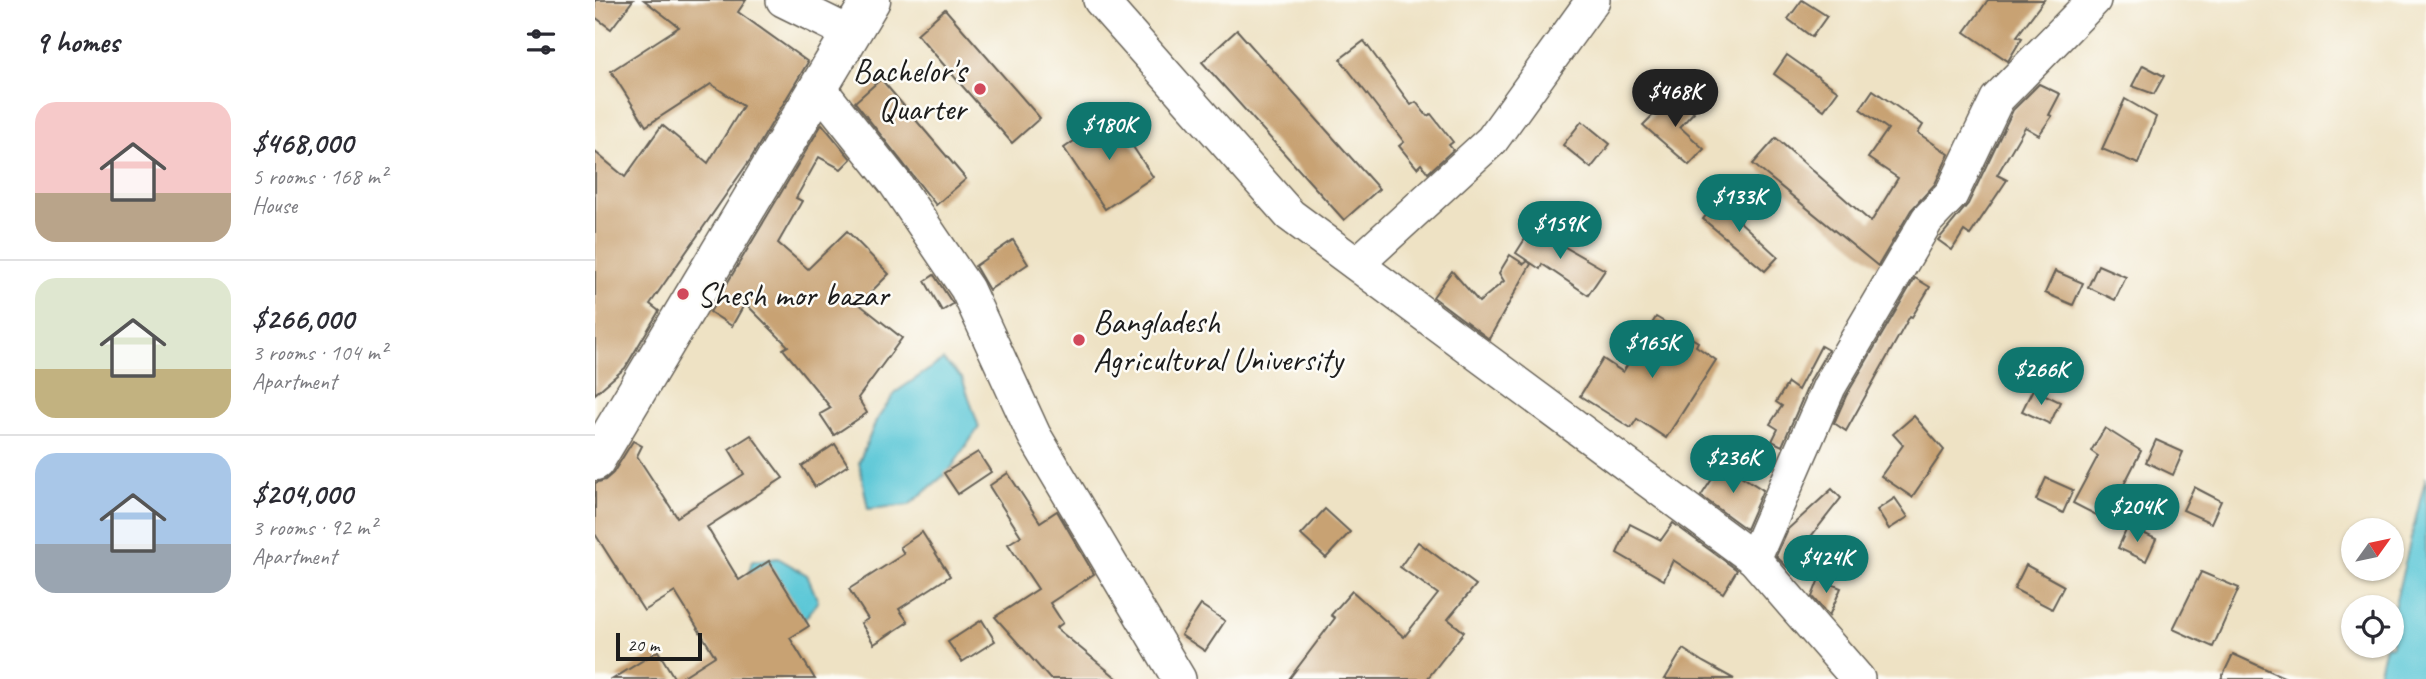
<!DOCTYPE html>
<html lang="en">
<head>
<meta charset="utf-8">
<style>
	:root { --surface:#fff; --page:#f2f2f3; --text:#2b2b33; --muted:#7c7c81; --line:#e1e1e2; --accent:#0f766e }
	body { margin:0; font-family:Caveat,sans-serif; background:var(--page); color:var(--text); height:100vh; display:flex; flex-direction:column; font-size:26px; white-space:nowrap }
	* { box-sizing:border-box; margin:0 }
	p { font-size:23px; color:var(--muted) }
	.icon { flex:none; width:38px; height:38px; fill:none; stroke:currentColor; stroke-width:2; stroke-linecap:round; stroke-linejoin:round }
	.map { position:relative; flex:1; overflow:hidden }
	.details { display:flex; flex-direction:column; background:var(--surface); width:595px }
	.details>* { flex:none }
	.needle { width:46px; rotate:57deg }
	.fabs { position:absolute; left:1746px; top:518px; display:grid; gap:14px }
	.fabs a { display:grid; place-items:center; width:63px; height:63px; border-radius:50%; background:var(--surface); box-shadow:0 2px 5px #0004; font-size:35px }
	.scale { position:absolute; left:21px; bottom:18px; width:86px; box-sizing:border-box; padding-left:7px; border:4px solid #1c1c1c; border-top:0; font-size:19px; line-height:24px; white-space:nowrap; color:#1c1c1c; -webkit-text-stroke:5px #fdfcf7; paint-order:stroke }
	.price { position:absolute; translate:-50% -60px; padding:0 16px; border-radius:24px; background:var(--accent); color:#fff; font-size:23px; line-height:46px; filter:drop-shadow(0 2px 4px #0008) }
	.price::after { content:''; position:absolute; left:50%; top:42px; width:21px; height:16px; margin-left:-10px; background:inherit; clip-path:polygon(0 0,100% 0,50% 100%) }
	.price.current { background:#222; color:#fff }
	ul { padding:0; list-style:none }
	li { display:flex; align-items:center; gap:21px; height:175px; padding:0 35px }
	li+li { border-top:2px solid var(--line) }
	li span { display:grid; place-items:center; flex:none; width:196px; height:140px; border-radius:21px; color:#555 }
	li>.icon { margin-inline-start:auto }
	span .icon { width:84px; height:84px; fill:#fffc; stroke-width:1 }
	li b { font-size:30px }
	h2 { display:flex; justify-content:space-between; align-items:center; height:84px; padding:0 35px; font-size:30px }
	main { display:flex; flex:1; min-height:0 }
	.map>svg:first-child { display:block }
</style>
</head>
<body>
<main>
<section class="details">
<h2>9 homes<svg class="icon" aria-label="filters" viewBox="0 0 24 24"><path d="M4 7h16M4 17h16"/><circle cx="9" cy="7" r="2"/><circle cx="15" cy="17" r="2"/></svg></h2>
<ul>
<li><span style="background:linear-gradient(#f6c9c9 65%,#b9a48a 0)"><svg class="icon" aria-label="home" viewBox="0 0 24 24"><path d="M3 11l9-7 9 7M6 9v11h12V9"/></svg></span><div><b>$468,000</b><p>5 rooms · 168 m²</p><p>House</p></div></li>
<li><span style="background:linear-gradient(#dfe7d0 65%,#c2b280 0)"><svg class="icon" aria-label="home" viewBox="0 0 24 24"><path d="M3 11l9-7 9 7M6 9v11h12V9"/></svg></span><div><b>$266,000</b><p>3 rooms · 104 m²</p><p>Apartment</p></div></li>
<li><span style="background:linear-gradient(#a9c7e8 65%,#9aa5b1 0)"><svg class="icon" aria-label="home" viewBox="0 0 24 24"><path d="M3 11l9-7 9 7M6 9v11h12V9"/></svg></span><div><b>$204,000</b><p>3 rooms · 92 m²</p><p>Apartment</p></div></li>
</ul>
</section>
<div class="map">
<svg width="1831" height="679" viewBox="0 0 1831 679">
	<rect width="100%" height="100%" fill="#fdfcf7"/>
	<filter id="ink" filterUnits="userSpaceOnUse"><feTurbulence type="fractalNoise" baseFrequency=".0143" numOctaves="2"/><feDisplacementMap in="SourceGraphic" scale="14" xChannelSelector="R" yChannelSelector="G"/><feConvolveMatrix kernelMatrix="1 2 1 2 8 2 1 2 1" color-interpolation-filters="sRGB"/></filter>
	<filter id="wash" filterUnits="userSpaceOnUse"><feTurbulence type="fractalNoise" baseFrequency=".00686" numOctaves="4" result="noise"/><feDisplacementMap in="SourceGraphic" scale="28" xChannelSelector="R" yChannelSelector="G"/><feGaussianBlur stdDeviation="1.57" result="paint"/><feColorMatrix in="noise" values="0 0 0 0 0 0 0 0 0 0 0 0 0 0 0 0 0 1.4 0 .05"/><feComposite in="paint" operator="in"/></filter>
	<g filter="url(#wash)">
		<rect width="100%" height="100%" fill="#eee2c4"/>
		<g fill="#5cc7d7" stroke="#3c727a" stroke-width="2">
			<path d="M348,360L367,378L384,427L354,471L314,505L273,509L264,462L281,421L301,392Z"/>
			<path d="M1831,476V679H1782L1790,646H1797V616Z"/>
			<path d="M183,558L212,575L223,601L198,635L144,613L157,561Z"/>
		</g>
		<g id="blocks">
			<g fill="#c8a273">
				<path d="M0,0H38L16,29L0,17Z"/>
				<path d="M49,0H151L143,12L213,62L155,160L55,304L64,311L30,368L0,394V152L30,177L67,125L113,163L148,106L116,84L51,126L16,71L84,27Z"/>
				<path d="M1207,0L1232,16L1217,37L1193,19Z"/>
				<path d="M1393,0H1449L1422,36L1427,38L1413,61L1370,32Z"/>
				<path d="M350,9L445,118L417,143L322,34Z"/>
				<path d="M642,30L784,189L749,220L607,62Z"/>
				<path d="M769,41L816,105L821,102L832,116L836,114L858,142L854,145L858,150L833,173L826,164L822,168L804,146L809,142L745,59Z"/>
				<path d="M1192,55L1243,91L1229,110L1179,74Z"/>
				<path d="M1548,65L1569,76L1559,94L1537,86Z"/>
				<path d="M286,79L371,179L341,205L260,102Z"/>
				<path d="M1444,84L1465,94L1454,115L1457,116L1444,135L1430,127L1402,175L1412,180L1375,235L1369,231L1357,250L1343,240L1373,204L1418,110Z"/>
				<path d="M1278,90L1328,125L1323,133L1354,154L1340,184L1316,210L1283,266L1158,164L1181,138L1276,222L1303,178L1273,158L1293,129L1265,109Z"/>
				<path d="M1080,93L1099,112L1085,127L1109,149L1094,165L1048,125Z"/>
				<path d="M1530,99L1561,117L1543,164L1507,149Z"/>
				<path d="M517,115L558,177L510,209L469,148Z"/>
				<path d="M987,121L1015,144L996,168L968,145Z"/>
				<path d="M227,124L256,159L246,169L224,157L201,198L207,201L183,243L213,269L252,231L294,274L264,304L307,338L263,398L272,413L239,435L225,414L236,408L188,349L193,346L150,303L137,326L115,312Z"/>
				<path d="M1125,198L1147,217L1144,221L1183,257L1170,271L1108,219Z"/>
				<path d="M937,228L1010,270L993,295L947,264L945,269L921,253Z"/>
				<path d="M418,240L433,264L394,290L380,266Z"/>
				<path d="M915,255L929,264L933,261L936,264L894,339L838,297L857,271L884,302L909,281L904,273Z"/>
				<path d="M1503,265L1531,277L1520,300L1493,287Z"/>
				<path d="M1460,271L1488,283L1478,305L1450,293Z"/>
				<path d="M339,275L358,304L347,311L330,281Z"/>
				<path d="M1320,278L1335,287L1317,317L1315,316L1251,431L1239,423L1251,396Z"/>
				<path d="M1061,317L1103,342L1101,346L1121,360L1071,438L1042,419L1036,428L985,396L1008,359L1028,372Z"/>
				<path d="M1226,346L1233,350L1216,379L1187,446L1177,441L1183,429L1175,424L1187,406L1181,402L1193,383L1203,390Z"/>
				<path d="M1438,389L1465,402L1455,424L1427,411Z"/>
				<path d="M1319,416L1349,450L1317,497L1286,476L1308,445L1298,434Z"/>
				<path d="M1510,428L1546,451L1511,520L1478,503L1503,456L1496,451Z"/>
				<path d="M156,435L188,478L112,527L144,580L174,561L214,626L195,638L220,679H84L120,656L80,592L49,611L0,534V483L10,480L18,473L38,441L47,446L42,456L82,517L149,474L134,449Z"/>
				<path d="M1561,440L1588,452L1578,475L1551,462Z"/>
				<path d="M240,444L253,465L220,487L207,466Z"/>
				<path d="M383,452L396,472L363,494L349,473Z"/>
				<path d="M1127,464L1168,490L1151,529L1106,496Z"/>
				<path d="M413,473L445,522L462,511L499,574L455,603L468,623L461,628L523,679H455L400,617L443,589L413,544L426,536L394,486Z"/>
				<path d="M1451,478L1478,490L1468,513L1441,500Z"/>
				<path d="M1599,487L1626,501L1616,523L1588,510Z"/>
				<path d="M1237,489L1246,498L1192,567L1181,556L1193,529Z"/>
				<path d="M1300,498L1313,517L1294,529L1282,510Z"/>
				<path d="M730,509L755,532L731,558L706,535Z"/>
				<path d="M1078,523L1142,570L1128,593L1078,560L1069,580L1022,553L1035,524L1066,540Z"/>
				<path d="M1533,526L1561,539L1551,561L1523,548Z"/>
				<path d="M327,532L355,576L304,609L313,622L279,644L266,623L273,619L254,589L309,554L305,547Z"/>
				<path d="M823,542L881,585L853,619L869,632L832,679H694L740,618L736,615L757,591L809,637L843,594L805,567Z"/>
				<path d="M1431,565L1469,586L1457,609L1419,589Z"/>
				<path d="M1606,572L1644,588L1618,647L1578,629Z"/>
				<path d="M1224,579L1246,588L1234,616L1217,597Z"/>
				<path d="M606,605L630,621L610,651L586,635Z"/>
				<path d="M387,620L400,641L367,662L353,642Z"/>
				<path d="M1088,649L1108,662L1139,679H1070Z"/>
				<path d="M63,651L80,679H18Z"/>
				<path d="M1638,654L1693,679H1626Z"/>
			</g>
		</g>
	</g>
	<g filter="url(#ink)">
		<use href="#blocks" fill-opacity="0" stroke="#666157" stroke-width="2"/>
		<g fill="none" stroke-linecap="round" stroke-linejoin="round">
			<defs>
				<g id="minor">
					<path d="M188,0L257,34"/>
					<path d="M505,0L695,215L1159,559L1263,679"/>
					<path d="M225,89L300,183L372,289L439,435L584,679"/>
					<path d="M762,264L897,140L998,0"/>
					<path d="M1159,559L1234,387L1332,220L1356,195L1402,99L1499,0"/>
				</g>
				<path id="major" d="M0,461L276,0"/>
			</defs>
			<use href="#minor" stroke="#666157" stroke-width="36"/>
			<use href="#major" stroke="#666157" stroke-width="41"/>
			<use href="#minor" stroke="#fff" stroke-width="33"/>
			<use href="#major" stroke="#fff" stroke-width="38"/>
		</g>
	</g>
	<g fill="#d1495b" stroke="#fdfcf7" stroke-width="2.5">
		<circle cx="385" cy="89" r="7"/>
		<circle cx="88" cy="294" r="7"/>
		<circle cx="484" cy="340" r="7"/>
	</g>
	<g text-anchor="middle" stroke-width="5" stroke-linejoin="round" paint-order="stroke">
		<g font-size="33" fill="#1c1c1c" stroke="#fdfcf7" text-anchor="start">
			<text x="371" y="82" text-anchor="end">Bachelor's<tspan x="371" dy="38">Quarter</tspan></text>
			<text x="102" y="306">Shesh mor bazar</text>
			<text x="498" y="333">Bangladesh<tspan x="498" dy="38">Agricultural University</tspan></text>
		</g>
	</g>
</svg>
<div class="fabs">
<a><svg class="needle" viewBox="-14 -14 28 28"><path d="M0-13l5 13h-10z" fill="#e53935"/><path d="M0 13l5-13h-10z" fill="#7c7c81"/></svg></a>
<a><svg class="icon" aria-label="locate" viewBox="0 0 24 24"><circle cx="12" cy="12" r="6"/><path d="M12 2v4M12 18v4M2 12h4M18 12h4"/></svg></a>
</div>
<div class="scale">20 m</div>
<b class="price current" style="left:1080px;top:129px">$468K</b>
<b class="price" style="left:514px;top:162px">$180K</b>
<b class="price" style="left:1144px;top:234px">$133K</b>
<b class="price" style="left:965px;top:261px">$159K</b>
<b class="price" style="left:1057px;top:380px">$165K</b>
<b class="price" style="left:1446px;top:407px">$266K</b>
<b class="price" style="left:1138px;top:495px">$236K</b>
<b class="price" style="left:1542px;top:544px">$204K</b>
<b class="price" style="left:1231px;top:595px">$424K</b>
</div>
</main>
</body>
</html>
